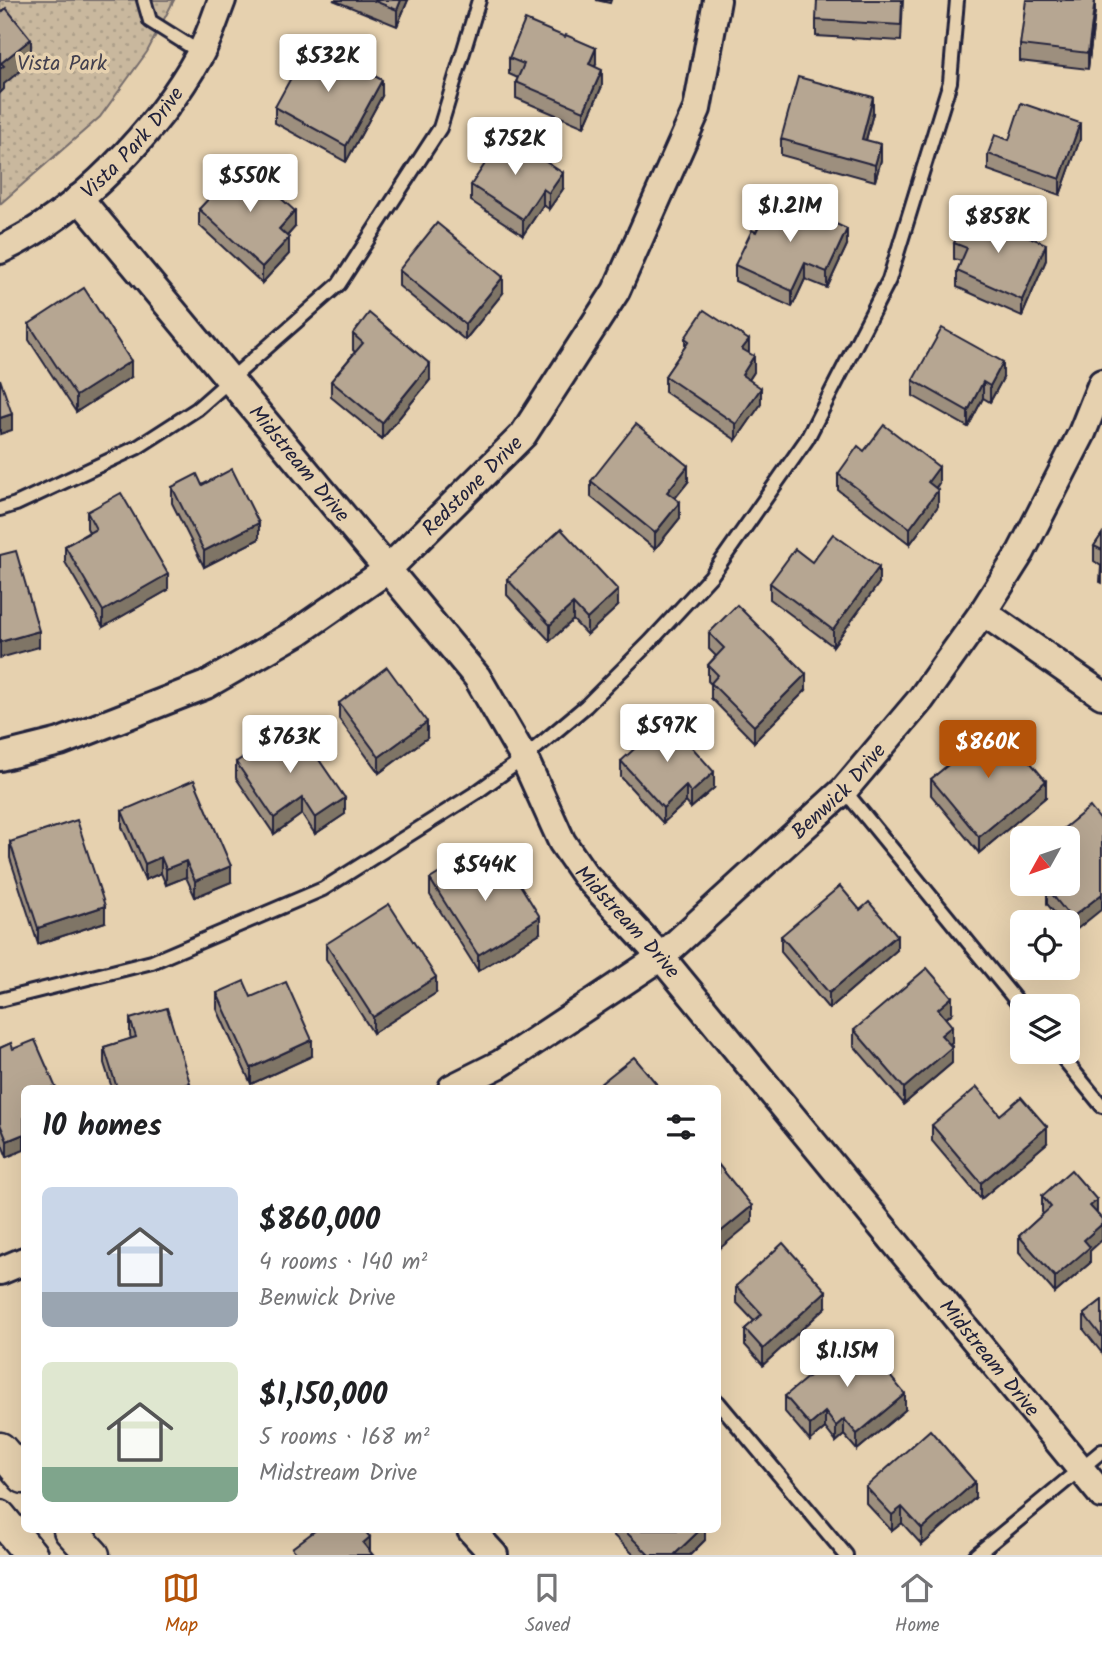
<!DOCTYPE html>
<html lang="en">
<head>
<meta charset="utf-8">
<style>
	:root { --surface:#fff; --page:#f2f2f2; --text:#202124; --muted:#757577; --line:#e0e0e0; --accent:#b45309 }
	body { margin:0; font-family:Kalam,sans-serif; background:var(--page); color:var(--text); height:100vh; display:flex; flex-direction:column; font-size:26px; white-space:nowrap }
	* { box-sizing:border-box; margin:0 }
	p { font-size:23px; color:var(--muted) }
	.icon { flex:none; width:38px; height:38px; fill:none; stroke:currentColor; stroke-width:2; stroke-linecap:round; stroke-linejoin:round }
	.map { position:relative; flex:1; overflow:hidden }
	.side { position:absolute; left:21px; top:1085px; width:700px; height:448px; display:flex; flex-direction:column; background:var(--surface); border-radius:10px; box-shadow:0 7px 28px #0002 }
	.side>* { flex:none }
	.needle { width:46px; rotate:230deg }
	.fabs { position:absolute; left:1010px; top:826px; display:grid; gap:14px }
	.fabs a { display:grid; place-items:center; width:70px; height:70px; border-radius:10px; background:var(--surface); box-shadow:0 7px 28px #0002; font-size:35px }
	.price { position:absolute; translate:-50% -60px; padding:0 16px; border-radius:7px; background:#fff; color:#222; font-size:23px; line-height:46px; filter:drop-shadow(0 2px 4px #0008) }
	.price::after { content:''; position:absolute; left:50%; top:42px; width:21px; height:16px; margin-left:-10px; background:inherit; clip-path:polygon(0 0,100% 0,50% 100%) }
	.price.selected { background:var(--accent); color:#fff }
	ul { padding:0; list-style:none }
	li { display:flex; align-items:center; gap:21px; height:175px; padding:0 21px }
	li span { display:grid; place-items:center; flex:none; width:196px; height:140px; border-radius:10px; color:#555 }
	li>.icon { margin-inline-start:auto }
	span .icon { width:84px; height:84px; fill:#fffc; stroke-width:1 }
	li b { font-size:30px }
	h2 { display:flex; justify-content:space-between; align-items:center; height:84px; padding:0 21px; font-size:30px }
	.dock { display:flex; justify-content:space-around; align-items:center; height:98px; border-top:2px solid var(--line); background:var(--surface); font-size:19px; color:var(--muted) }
	.dock a { display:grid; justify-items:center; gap:4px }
	.dock .selected { color:var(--accent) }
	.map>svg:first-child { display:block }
</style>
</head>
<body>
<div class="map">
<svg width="1102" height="1555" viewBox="0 0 1102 1555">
	<defs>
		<pattern id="park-dots" width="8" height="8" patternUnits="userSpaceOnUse" patternTransform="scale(1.75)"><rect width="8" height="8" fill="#c9b89e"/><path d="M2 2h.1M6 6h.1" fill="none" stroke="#ac9e89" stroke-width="1.8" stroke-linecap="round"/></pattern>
	</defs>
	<rect width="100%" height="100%" fill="#e6d1af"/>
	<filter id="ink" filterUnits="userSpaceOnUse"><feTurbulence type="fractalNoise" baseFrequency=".0143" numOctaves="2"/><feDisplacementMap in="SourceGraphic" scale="14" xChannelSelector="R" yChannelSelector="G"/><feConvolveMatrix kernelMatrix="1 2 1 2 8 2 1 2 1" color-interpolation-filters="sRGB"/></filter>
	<g filter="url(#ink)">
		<path fill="url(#park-dots)" stroke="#766d6c" stroke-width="2" d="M0,0H174L147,52L100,117L0,204Z"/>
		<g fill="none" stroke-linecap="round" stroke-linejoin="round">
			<defs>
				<g id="service">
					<path d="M144,0L150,21L201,53"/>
					<path d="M0,509L16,504L138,447L197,409L339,284L440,128L479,0"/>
					<path d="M844,790L1022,1008"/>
					<path d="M0,1000L152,962L323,889L477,792L524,758L586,706L650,642L711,576L807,439L889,280L950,82L957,0"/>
					<path d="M1058,1052L1102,1106"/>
					<path d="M718,1402L846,1555"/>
					<path d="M976,1555L1102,1451"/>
				</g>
				<g id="minor">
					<path id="s1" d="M79,198L477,677L524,758L562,842L584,874L661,957L1102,1495"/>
					<path id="s2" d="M0,250C78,214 159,129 200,54C209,38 215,18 222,0"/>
					<path d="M983,612L1102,695"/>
					<path id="s3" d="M0,757L60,742L206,685L298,632L387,570L523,435L616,291L697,109L717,0"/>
					<path id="s4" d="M452,1088L500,1064L661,957L844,790L921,699L983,612L1021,552L1082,433L1102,383"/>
					<path d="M0,1271L24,1261"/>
					<path d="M471,1530L494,1555"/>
				</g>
				<g id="tertiary">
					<path d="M0,1449L24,1477"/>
					<path d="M0,1517L31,1555"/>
					<path d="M70,1530L93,1555"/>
				</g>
			</defs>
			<use href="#service" stroke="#22223b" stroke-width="18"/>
			<use href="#minor" stroke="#22223b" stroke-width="32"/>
			<use href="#tertiary" stroke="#22223b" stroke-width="37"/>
			<use href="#service" stroke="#e6d1af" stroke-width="12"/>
			<use href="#minor" stroke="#e6d1af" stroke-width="26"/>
			<use href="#tertiary" stroke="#e6d1af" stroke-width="32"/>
		</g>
		<g fill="#9d8f7e" stroke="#22223b" stroke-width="2">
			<path d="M333,0H408L397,26Z"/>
			<path d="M596,0H611L610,3Z"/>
			<path d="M903,0L901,41L816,36V20Z"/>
			<path d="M1095,0V11L1088,69L1020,61V45Z"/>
			<path d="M509,58L596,64L595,67L602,86L584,127L516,98V82L518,78L509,74Z"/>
			<path d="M382,96L346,162L275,123V107Z"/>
			<path d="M873,113L866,140L881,160L875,181L781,155V139Z"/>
			<path d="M1080,139L1060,195L988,170V154L1009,140Z"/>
			<path d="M471,185L563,189L549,209L543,205L523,235L471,201Z"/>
			<path d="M199,209L295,227L287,236L289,254L262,283L199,225Z"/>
			<path d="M756,232L847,245L827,288L805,279L792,307L735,281V265Z"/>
			<path d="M954,243L1046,260L1022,316L957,287V271L961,261L954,259Z"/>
			<path d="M399,270L503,293L465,340L399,286Z"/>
			<path d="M29,324L131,377L76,412L29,340Z"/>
			<path d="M353,334L430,380L382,439L331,397V381L355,352L353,350Z"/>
			<path d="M685,338L749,353L754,372L749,380L761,404L736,440L665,392V376L685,347Z"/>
			<path d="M1003,378L990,402L983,398L968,427L913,396V380Z"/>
			<path d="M864,451L939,483L936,488L938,506L910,544L838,490V474Z"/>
			<path d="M591,481L688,482L675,498L680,518L655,549L591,497Z"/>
			<path d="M202,485L259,539L204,567L172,503V487Z"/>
			<path d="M87,512L168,590L103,627L65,562V546L89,532L87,528Z"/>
			<path d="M1102,534V583L1100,582L1101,566L1094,561V546Z"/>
			<path d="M812,562L879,583L833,646L770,599V583Z"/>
			<path d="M507,579L618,606L587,635L573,620L550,641L507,595Z"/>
			<path d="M709,633L806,690L754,742L711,698V684L708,681V665L716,656L709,649Z"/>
			<path d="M339,703L427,738L379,773L339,719Z"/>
			<path d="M621,761L714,788L691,808L686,802L663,823L621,777Z"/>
			<path d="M236,762L345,814L315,834L302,814L274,834L236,778Z"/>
			<path d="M931,779L1046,797L979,853L931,795Z"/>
			<path d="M1090,807L1071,934L1068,929V922H1062L1047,904V888L1068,884Z"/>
			<path d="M122,811L231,882L195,897L186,877L166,885L161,873L145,880L122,827Z"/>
			<path d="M10,842L105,922L38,944L10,858Z"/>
			<path d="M476,877L540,933L478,971L430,895V879Z"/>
			<path d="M860,910L897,950L829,1009L781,952V936Z"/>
			<path d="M326,944L436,993L373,1033L326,959Z"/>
			<path d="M217,993L251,997L312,1056L251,1084L217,1009Z"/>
			<path d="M952,1013L946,1019L952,1042L949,1044L952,1063L904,1104L854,1046V1030Z"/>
			<path d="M130,1019L190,1088H112L104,1063V1047L131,1039L130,1035Z"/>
			<path d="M11,1043L7,1157L0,1140V1048Z"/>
			<path d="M1000,1115L1047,1143L981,1199L932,1141V1125Z"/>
			<path d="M1042,1196L1090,1251V1263L1055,1293L1019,1252V1236L1043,1214L1042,1212Z"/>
			<path d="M736,1286L826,1307L763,1365L745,1345V1329L754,1321L736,1302Z"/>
			<path d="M1102,1300V1353L1084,1330V1314Z"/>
			<path d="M785,1396L905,1410L857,1450L844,1435L836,1442L825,1428L810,1441L785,1412Z"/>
			<path d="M866,1487L975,1498L922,1545L902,1523L892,1531L866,1503Z"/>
			<path d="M608,1530H705V1540L690,1555H634Z"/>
		</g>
		<g fill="#7f7466" stroke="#22223b" stroke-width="2">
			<path d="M401,0H408L397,26V10Z"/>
			<path d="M1095,0V11L1088,69V53Z"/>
			<path d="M31,39V62L4,84V89L0,93V69L1,63Z"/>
			<path d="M596,48V64L589,80V64Z"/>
			<path d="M602,70V86L584,127V111Z"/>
			<path d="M382,80V96L346,162V146Z"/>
			<path d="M873,97V113L862,155V139Z"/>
			<path d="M1080,123V139L1060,195V179Z"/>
			<path d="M881,144V160L875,181V165Z"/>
			<path d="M563,173V189L549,209V193Z"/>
			<path d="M543,189V205L523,235V219Z"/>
			<path d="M295,211V227L279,245V229Z"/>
			<path d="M847,229V245L827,288V272Z"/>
			<path d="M289,238V254L262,283V267Z"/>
			<path d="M1046,244V260L1022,316V300Z"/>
			<path d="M805,263V279L792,307V291Z"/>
			<path d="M503,277V293L465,340V324Z"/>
			<path d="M749,340V356L742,349Z"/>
			<path d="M754,356V372L742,390V375Z"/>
			<path d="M131,361V377L76,412V396Z"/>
			<path d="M1003,362V378L990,402V386Z"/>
			<path d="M430,364V380L382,439V423Z"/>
			<path d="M983,382V398L968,427V411Z"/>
			<path d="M761,388V404L736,440V424Z"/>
			<path d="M12,414V430L0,434V418Z"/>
			<path d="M688,466V482L667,508V492Z"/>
			<path d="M939,467V483L928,498V482Z"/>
			<path d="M938,490V506L910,544V528Z"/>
			<path d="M680,502V518L655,549V533Z"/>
			<path d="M259,523V539L204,567V551Z"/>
			<path d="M879,567V583L833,646V630Z"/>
			<path d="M168,574V590L103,627V611Z"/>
			<path d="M618,590V606L587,635V619Z"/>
			<path d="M573,604V620L550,641V625Z"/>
			<path d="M39,631V647L0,658V642Z"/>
			<path d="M806,674V690L754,742V726Z"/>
			<path d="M427,722V738L379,773V757Z"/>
			<path d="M714,772V788L691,808V793Z"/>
			<path d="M1046,781V797L979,853V837Z"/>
			<path d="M686,786V802L663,823V808Z"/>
			<path d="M302,798V814L274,834V818Z"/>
			<path d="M345,798V814L315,834V818Z"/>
			<path d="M161,857V873L145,880V864Z"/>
			<path d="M186,861V877L166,885V869Z"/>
			<path d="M231,866V882L195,897V881Z"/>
			<path d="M1102,894V909L1071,934V918Z"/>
			<path d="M105,906V922L38,944V928Z"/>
			<path d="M540,917V933L478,971V955Z"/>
			<path d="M897,935V950L829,1009V993Z"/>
			<path d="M436,977V993L373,1033V1017Z"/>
			<path d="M952,997V1013L938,1025V1009Z"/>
			<path d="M952,1026V1042L941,1051V1035Z"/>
			<path d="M312,1040V1056L251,1084V1068Z"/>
			<path d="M952,1047V1063L904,1104V1088Z"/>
			<path d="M190,1083V1088H175Z"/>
			<path d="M1047,1127V1143L981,1199V1183Z"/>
			<path d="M24,1134V1150L7,1157V1141Z"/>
			<path d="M1097,1200V1216L1090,1206Z"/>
			<path d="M752,1206V1222L718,1250V1234Z"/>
			<path d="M1102,1224V1240L1090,1251V1263L1055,1293V1277L1084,1240Z"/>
			<path d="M826,1291V1307L763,1365V1349Z"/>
			<path d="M905,1394V1410L857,1450V1434Z"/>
			<path d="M825,1412V1428L810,1441V1425Z"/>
			<path d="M844,1419V1435L836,1442V1426Z"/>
			<path d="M975,1482V1498L922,1545V1529Z"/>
			<path d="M902,1507V1523L892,1531V1515Z"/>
			<path d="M700,1530H705V1540L690,1555H674Z"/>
			<path d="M370,1537V1553L363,1543Z"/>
		</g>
		<g fill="#b6a692" stroke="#22223b" stroke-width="2">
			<path d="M372,0H401L397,10Z"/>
			<path d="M817,0H902L901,25L816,20Z"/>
			<path d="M1026,0H1095L1088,53L1020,45Z"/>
			<path d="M6,8L31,39L1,63L4,66L0,69V14Z"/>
			<path d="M525,20L565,37L566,35L596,48L589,64L602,70L584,111L516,82L524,64L509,58Z"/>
			<path d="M311,41L382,80L346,146L275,107Z"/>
			<path d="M798,77L873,97L862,139L881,144L875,165L781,139Z"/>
			<path d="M1021,103L1080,123L1060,179L988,154L995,135L1009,140Z"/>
			<path d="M504,135L563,173L549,193L543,189L523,219L471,185Z"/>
			<path d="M242,163L295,211L279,229L289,238L262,267L199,209Z"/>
			<path d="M774,195L847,229L827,272L805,263L792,291L735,265L752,230L756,232Z"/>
			<path d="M968,211L1046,244L1022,300L957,271L967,248L954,243Z"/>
			<path d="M437,223L503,277L465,324L399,270Z"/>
			<path d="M84,288L131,361L76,396L29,324Z"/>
			<path d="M704,310L749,340L742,349L754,356L742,375L761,388L736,424L665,376L689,341L685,338Z"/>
			<path d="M369,313L430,364L382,423L331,381L363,343L353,334Z"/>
			<path d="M942,328L1003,362L990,386L983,382L968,411L913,380Z"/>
			<path d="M0,379L12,414L0,418Z"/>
			<path d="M636,424L688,466L667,492L680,502L655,533L591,481Z"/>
			<path d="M884,425L939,467L928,482L938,490L910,528L838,474L858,446L864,451Z"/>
			<path d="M232,469L259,523L204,551L172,487L197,474L202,485Z"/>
			<path d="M121,493L168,574L103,611L65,546L96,529L87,512Z"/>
			<path d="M561,529L618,590L587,619L573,604L550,625L507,579Z"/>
			<path d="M833,534L879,567L833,630L770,583L795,549L812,562Z"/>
			<path d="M1102,534V550L1094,546Z"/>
			<path d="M16,551L39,631L0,642V555Z"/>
			<path d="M737,605L806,674L754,726L711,683L718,675L708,665L724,648L709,633Z"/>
			<path d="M387,667L427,722L379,757L339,703Z"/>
			<path d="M667,719L714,772L691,793L686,786L663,808L621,761Z"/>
			<path d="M294,723L345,798L315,818L302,798L274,818L236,762Z"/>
			<path d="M998,724L1046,781L979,837L931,779Z"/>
			<path d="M194,780L231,866L195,881L186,861L166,869L161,857L145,864L122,811Z"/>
			<path d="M1090,807L1102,822V894L1071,918L1047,888L1052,884H1068V838H1052Z"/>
			<path d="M77,820L105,906L38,928L10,842Z"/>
			<path d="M464,858L476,877L504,859L540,917L478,955L430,879Z"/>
			<path d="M840,886L860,910L869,902L897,935L829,993L781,936Z"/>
			<path d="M389,904L436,977L373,1017L326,944Z"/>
			<path d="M927,968L952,997L938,1009L952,1026L941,1035L952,1047L904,1088L854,1030Z"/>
			<path d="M244,981L251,997L286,982L312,1040L251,1068L217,993Z"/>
			<path d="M167,1008L190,1083L175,1088H117L104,1047L136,1037L130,1019Z"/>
			<path d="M35,1040L56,1088H24V1134L7,1141L0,1124V1048L11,1043L13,1049Z"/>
			<path d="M634,1057L660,1088H595Z"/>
			<path d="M977,1087L1000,1115L1021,1097L1047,1127L981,1183L932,1125Z"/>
			<path d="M718,1164L752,1206L718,1234Z"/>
			<path d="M1071,1170L1097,1200L1090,1206L1102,1219V1224L1084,1240L1090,1247L1055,1277L1019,1236L1051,1207L1042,1196Z"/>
			<path d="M783,1243L826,1291L763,1349L745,1329L762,1314L736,1286Z"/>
			<path d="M1102,1300V1337L1084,1314Z"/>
			<path d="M857,1336L905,1394L857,1434L844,1419L836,1426L825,1412L810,1425L785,1396Z"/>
			<path d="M930,1430L975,1482L922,1529L902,1507L892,1515L866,1487Z"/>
			<path d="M316,1530H364L370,1537L363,1543L373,1555H298L292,1548Z"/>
			<path d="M624,1530H700L674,1555H649Z"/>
		</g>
	</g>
	<g text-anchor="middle" stroke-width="7" stroke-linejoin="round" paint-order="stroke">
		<g font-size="21" fill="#43404f" stroke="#e6d1af">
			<text x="62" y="70">Vista Park</text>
		</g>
		<g font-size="21" fill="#22223b" stroke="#e6d1af">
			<text dy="7" stroke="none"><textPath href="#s2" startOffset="172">Vista Park Drive</textPath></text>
			<text dy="7" stroke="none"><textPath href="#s1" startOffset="345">Midstream Drive</textPath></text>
			<text dy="7" stroke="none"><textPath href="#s3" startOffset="553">Redstone Drive</textPath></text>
			<text dy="7" stroke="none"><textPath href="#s4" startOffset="490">Benwick Drive</textPath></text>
			<text dy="7" stroke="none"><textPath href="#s1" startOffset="912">Midstream Drive</textPath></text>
			<text dy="7" stroke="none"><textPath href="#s1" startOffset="1479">Midstream Drive</textPath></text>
		</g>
	</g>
</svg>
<div class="fabs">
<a><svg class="needle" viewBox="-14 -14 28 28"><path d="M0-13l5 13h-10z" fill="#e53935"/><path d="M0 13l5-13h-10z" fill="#757577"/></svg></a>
<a><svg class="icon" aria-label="locate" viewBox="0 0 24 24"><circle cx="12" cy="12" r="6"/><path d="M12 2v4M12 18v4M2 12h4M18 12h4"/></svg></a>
<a><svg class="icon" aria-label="layers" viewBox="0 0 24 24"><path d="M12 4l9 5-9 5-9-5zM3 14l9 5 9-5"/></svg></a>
</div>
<b class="price" style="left:328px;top:94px">$532K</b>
<b class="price" style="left:515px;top:177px">$752K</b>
<b class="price" style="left:250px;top:214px">$550K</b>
<b class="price" style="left:790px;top:244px">$1.21M</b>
<b class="price" style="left:998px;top:255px">$858K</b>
<b class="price" style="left:667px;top:764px">$597K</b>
<b class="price" style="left:290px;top:775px">$763K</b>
<b class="price selected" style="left:988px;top:780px">$860K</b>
<b class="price" style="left:485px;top:903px">$544K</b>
<b class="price" style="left:847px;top:1389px">$1.15M</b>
<section class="side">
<h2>10 homes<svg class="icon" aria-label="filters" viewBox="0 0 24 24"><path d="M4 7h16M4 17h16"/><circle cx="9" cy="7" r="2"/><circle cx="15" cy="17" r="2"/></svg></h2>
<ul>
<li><span style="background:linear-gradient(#c9d6e8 75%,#9aa5b1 0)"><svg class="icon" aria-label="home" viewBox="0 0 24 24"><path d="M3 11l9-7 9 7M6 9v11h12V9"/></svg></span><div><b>$860,000</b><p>4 rooms · 140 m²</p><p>Benwick Drive</p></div></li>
<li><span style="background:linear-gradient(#dfe7d0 75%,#7fa58c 0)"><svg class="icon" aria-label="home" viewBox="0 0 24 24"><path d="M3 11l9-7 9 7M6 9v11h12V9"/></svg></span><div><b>$1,150,000</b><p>5 rooms · 168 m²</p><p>Midstream Drive</p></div></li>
</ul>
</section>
</div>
<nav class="dock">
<a class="selected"><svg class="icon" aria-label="map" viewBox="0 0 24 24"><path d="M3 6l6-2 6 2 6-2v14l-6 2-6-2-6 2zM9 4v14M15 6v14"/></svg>Map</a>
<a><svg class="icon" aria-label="saved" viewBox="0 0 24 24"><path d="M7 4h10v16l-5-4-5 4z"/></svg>Saved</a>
<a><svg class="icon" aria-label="home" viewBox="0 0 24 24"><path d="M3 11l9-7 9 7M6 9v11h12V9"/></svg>Home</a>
</nav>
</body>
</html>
